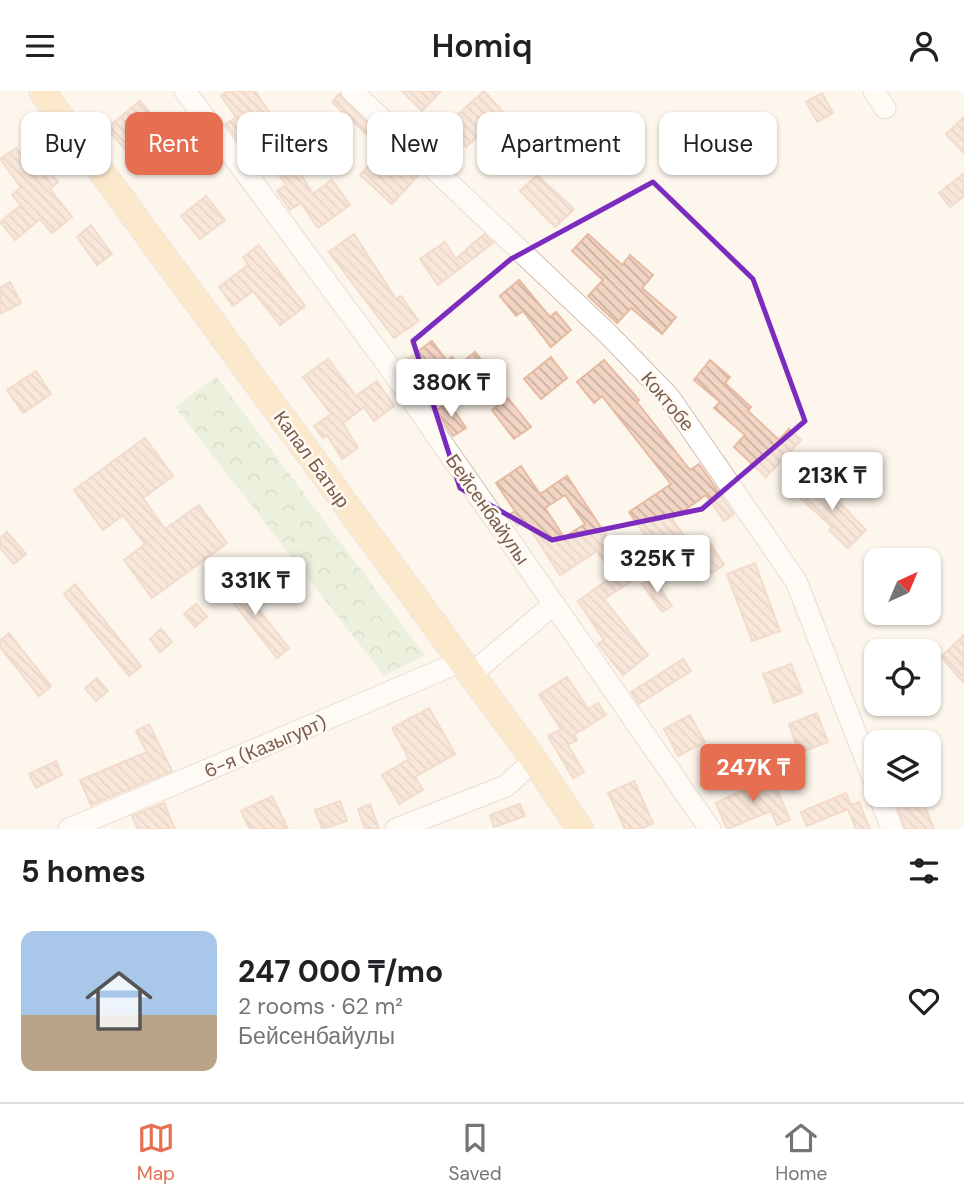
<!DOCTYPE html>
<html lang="en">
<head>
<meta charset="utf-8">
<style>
	:root { --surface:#fff; --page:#f2f2f2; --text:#202124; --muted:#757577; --line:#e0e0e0; --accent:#e76f51 }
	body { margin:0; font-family:"DM Sans",sans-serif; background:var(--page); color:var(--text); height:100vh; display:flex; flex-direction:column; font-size:26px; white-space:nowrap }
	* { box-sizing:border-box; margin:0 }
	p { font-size:23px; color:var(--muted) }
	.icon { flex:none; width:38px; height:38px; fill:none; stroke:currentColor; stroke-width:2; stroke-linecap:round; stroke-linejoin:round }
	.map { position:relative; height:738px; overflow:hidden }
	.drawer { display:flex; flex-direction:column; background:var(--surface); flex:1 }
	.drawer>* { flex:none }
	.hud { position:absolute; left:21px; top:21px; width:922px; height:63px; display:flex; gap:14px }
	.needle { width:46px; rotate:44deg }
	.controls { position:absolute; left:864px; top:457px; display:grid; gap:14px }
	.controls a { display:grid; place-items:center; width:77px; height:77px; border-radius:14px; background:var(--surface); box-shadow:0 2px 5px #0004; font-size:35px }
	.price { position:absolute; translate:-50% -60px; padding:0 16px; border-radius:7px; background:#fff; color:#222; font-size:23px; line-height:46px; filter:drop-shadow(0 2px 4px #0008) }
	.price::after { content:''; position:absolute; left:50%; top:42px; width:21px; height:16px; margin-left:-10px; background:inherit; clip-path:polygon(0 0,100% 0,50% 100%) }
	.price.on { background:var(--accent); color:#fff }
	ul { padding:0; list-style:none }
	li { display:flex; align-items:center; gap:21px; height:175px; padding:0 21px }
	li+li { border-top:2px solid var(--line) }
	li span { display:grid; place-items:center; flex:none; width:196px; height:140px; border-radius:14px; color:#555 }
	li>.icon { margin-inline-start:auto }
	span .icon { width:84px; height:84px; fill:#fffc; stroke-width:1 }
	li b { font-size:30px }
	h2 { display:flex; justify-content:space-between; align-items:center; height:84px; padding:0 21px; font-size:30px }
	.pill { padding:0 24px; border-radius:14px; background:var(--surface); box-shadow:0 2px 5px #0004; font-size:24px; line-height:63px }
	.pill.on { background:var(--accent); color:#fff }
	header { display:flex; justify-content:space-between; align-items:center; height:91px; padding:0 21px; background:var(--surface); font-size:32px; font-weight:600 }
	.tabs { display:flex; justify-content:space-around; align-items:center; height:98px; border-top:2px solid var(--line); background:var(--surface); font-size:19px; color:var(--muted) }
	.tabs a { display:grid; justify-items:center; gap:4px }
	.tabs .on { color:var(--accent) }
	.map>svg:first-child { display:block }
</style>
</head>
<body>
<header><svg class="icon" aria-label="menu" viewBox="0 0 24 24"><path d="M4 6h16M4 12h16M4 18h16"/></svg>Homiq<svg class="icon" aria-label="person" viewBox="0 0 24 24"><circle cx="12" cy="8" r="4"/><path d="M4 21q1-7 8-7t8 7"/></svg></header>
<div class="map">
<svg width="964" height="738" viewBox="0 0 964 738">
	<defs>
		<pattern id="park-crowns" width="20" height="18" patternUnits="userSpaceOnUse" patternTransform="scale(1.75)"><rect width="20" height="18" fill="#d8ecc9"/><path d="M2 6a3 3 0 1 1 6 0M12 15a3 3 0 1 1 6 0" fill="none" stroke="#b4c2a5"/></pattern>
		<pattern id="building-back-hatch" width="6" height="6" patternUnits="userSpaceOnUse" patternTransform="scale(1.75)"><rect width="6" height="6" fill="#f3d5c3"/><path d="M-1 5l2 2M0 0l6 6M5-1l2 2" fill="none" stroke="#cab0a1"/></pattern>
	</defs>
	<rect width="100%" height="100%" fill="#fdf6ec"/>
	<path fill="url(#park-crowns)" d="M216,285L425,564L384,585L175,316Z"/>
	<g fill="url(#building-back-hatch)" stroke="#e6bba3" stroke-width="2" fill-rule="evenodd">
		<path d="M228,0H255L276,31L242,55L226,33L236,26L221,5Z"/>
		<path d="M402,0H441L422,20Z"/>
		<path d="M484,0L504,22L466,56L446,34Z"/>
		<path d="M822,2L833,22L817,31L806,11Z"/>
		<path d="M339,3L382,47L377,53L332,11Z"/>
		<path d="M140,10L160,34L127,61L107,37Z"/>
		<path d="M964,26V62L946,43Z"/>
		<path d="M289,50L303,71L296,76L313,103L332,89L350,114L318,137L301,112L290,119L277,100L286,94L266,66Z"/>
		<path d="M389,53L420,82L392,113L360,84Z"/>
		<path d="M16,57L36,83L45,76L58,91L50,98L72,126L52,142L40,128L15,149L0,131L21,114L12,104L21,96L0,68Z"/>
		<path d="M964,82V105L950,116L939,102Z"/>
		<path d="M537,84L574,118L555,136L520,100Z"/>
		<path d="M206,105L225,129L200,148L181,125Z"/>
		<path d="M91,134L112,163L97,174L77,146Z"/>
		<path d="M354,143L396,208L401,205L419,230L394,247L329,161Z"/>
		<path d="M484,143L493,152L438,194L420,168L445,151L456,168Z"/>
		<path d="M588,143L622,174L630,164L653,184L642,197L676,226L662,243L631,217L617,232L588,205L603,189L572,160Z"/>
		<path d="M259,154L305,215L280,234L253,200L233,215L219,196L248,174L243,166Z"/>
		<path d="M519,189L550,226L556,221L571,239L551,256L523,220L516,225L500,205Z"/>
		<path d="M10,191L21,212L0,223V197Z"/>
		<path d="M432,250L447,270L452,266L458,275L475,261L490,280L479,289L471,279L436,305L408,268Z"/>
		<path d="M551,266L567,287L541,308L524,288Z"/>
		<path d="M328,268L356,305L377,290L394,315L374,330L364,316L343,332L358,357L342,368L327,344L323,347L314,335L331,323L303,286Z"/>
		<path d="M604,269L639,309L637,311L690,379L699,373L734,423L724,430L706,404L672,428L694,459L709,450L724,474L700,489L679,455L661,467L629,421L671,393L602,305L594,312L577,291Z"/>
		<path d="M710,269L730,286L725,292L751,316L748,320L779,349L789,338L801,349L766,386L734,356L745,344L714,317L720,311L694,289Z"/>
		<path d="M36,280L51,303L23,322L7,299Z"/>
		<path d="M508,307L531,336L514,348L492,319Z"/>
		<path d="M448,311L466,337L453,345L436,320Z"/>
		<path d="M145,347L173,385L143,407L165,438L199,414L227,452L152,507L124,469L145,453L123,424L103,439L74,399Z"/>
		<path d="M521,375L540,403L567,385L635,488L604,508L648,564L623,584L598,553L604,549L578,510L613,485L597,460L560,484L525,430L517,435L509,424L515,420L496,392ZM565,404L585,433L564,446L545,417Z"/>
		<path d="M814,385L866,439L848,457L829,439L832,436L797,404Z"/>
		<path d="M7,441L26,463L14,473L0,457V447Z"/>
		<path d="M755,472L780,540L752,550L727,483Z"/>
		<path d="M233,486L289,557L277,567L221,496Z"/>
		<path d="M652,486L672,515L662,521L642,493Z"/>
		<path d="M75,493L141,575L129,585L64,503Z"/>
		<path d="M196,513L207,526L195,536L184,523Z"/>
		<path d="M161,538L172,551L160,561L150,548Z"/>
		<path d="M9,542L51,595L39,605L0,556V550Z"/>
		<path d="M964,544V592L941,566Z"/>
		<path d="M683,568L691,580L639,613L631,601Z"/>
		<path d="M791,573L802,602L774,612L763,583Z"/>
		<path d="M567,586L588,618L598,612L606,624L574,644L577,649L568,654L584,681L573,687L548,645L561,638L539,604Z"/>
		<path d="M97,587L108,600L96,610L85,597Z"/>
		<path d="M429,617L455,663L415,686L423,699L399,713L382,684L409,668L392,637Z"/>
		<path d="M817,622L828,651L799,662L789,633Z"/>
		<path d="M690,624L705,651L678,665L664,638Z"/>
		<path d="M149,633L172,680L91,714L80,689L147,661L136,640Z"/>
		<path d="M56,670L62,684L36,697L29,683Z"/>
		<path d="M771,685L790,729L777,734L771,720L727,738L716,712Z"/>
		<path d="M634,690L653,732L641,738H625L608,702Z"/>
		<path d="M846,702L851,714L859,711L870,738H856L848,718L807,735L801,721Z"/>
		<path d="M905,704H920L934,738H905L895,708Z"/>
		<path d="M272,705L288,738H250L241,720Z"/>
		<path d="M340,710L347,730L322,738L315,719Z"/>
		<path d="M164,712L175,738H138L132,725Z"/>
		<path d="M370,713L379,738H365L358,718Z"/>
		<path d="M520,713L525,725L494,736L490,724Z"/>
	</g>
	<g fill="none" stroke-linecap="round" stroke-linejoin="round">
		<defs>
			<g id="minor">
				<path d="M185,0L385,270L710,738"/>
				<path d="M352,0L609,244L669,306L796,490L877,697"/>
				<path d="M874,0L885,17"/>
				<path d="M470,584L554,513"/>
				<path d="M879,704L892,738"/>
				<path d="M69,738L460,571"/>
				<path d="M396,738L506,695L534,669"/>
			</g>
			<path id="major" d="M42,0L534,669L580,738"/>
		</defs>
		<use href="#minor" stroke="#d1beb0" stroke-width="23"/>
		<use href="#major" stroke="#dad1cd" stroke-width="28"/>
		<use href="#minor" stroke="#fff" stroke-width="21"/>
		<use href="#major" stroke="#fbd9a5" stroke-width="26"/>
	</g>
	<path d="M0 0H964V738H0ZM653,91L753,188L805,330L702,418L552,449L460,397L413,250L511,168Z" fill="#fdf6ec" fill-opacity=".55" fill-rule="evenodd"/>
	<path fill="none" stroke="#7b2cbf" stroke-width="5" stroke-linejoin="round" d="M653,91L753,188L805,330L702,418L552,449L460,397L413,250L511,168Z"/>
	<g text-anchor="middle" stroke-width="5" stroke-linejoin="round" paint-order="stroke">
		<g font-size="19" fill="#7a5c4d" stroke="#fffaf3">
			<text transform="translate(668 310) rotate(50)" y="7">Коктобе</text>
			<text transform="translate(312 368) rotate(54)" y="7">Капал Батыр</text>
			<text transform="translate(488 418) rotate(55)" y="7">Бейсенбайулы</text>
			<text transform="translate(265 655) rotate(-23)" y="7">6-я (Казыгурт)</text>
		</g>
	</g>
</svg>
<div class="controls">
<a><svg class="needle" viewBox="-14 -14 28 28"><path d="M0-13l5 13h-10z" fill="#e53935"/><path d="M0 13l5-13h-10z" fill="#757577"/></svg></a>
<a><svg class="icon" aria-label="locate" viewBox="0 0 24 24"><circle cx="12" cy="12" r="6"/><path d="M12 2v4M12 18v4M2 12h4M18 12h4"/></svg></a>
<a><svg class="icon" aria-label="layers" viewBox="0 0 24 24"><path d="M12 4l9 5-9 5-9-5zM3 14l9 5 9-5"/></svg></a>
</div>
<b class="price" style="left:451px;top:328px">380K ₸</b>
<b class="price" style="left:832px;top:421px">213K ₸</b>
<b class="price" style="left:657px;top:504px">325K ₸</b>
<b class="price" style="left:255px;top:526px">331K ₸</b>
<b class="price on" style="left:753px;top:713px">247K ₸</b>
<div class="hud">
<a class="pill">Buy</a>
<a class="pill on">Rent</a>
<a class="pill">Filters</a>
<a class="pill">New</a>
<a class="pill">Apartment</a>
<a class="pill">House</a>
</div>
</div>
<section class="drawer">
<h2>5 homes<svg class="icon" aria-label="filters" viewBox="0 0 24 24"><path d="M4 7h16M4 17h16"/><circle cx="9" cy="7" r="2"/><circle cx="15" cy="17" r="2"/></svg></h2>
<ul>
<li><span style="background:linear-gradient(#a9c7e8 60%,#b9a48a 0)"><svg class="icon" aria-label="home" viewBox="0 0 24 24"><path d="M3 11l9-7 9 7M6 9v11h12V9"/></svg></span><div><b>247 000 ₸/mo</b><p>2 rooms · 62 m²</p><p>Бейсенбайулы</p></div><svg class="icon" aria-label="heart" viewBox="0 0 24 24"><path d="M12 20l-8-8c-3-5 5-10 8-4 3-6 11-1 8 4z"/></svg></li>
</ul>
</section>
<nav class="tabs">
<a class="on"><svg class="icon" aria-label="map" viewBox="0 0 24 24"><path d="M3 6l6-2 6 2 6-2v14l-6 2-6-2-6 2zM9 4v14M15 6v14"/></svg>Map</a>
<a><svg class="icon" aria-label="saved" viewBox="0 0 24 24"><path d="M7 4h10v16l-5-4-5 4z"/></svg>Saved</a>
<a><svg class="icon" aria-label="home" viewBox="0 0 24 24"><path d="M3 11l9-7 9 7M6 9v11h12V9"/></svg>Home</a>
</nav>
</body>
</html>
